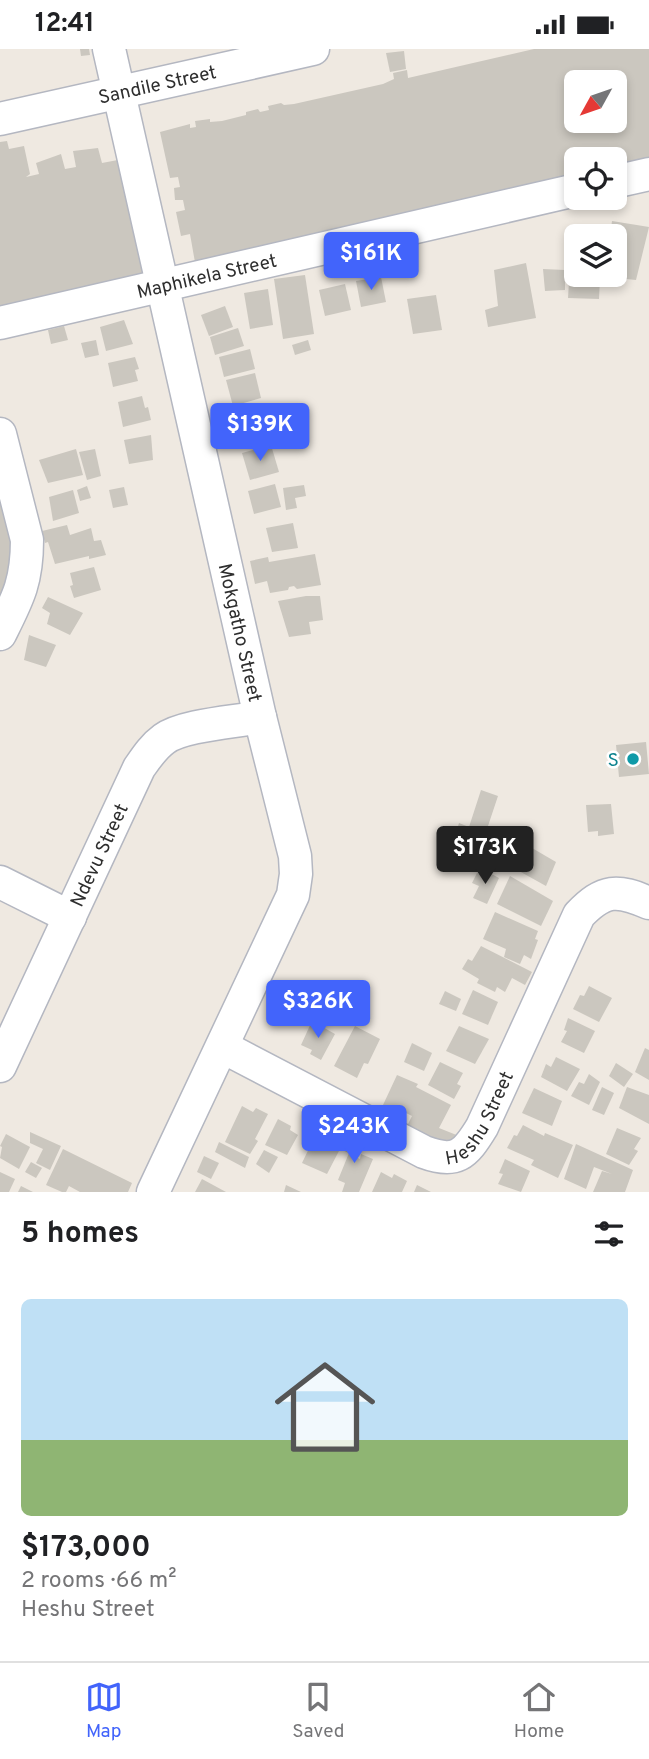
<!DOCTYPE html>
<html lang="en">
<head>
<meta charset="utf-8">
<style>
	:root { --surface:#fff; --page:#f2f2f2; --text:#202124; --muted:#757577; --line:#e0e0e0; --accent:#4264fb }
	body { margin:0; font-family:Overpass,sans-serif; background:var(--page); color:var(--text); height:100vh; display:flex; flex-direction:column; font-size:26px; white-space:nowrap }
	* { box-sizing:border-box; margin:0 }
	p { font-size:23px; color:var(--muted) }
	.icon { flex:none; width:38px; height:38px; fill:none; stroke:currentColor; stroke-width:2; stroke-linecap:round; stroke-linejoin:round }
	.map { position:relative; height:1143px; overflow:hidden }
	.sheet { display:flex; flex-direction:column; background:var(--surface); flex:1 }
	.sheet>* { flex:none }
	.needle { width:46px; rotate:230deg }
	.controls { position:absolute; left:564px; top:21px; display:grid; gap:14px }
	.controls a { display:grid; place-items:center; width:63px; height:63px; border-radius:10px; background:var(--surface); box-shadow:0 4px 10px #0003; font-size:35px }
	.price { position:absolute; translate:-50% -60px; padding:0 16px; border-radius:7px; background:var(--accent); color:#fff; font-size:23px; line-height:46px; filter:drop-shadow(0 2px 4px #0008) }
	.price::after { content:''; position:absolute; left:50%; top:42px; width:21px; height:16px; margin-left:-10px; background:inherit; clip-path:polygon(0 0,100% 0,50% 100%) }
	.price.selected { background:#222; color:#fff }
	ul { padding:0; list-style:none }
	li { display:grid; align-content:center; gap:14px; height:371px; padding:0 21px }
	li+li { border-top:2px solid var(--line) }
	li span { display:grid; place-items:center; height:217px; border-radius:10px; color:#555 }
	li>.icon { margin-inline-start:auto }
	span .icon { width:126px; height:126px; fill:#fffc; stroke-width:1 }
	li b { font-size:30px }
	h2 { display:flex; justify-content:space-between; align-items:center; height:84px; padding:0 21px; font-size:30px }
	.status { display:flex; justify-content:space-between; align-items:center; height:49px; padding:0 35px; background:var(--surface); direction:ltr }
	.status svg { height:19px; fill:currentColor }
	.tabs { display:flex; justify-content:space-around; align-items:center; height:98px; border-top:2px solid var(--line); background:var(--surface); font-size:19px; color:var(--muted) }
	.tabs a { display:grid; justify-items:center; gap:4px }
	.tabs .selected { color:var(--accent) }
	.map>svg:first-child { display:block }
</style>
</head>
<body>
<div class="status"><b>12:41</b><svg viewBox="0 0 49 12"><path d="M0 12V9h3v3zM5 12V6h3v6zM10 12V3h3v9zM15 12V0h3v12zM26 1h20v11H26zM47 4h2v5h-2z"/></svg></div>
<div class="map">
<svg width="649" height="1143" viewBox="0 0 649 1143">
	<rect width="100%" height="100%" fill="#efe9e1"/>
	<g fill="#cbc7bf" fill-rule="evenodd">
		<path d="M80,0H89L90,6L81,7Z"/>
		<path d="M534,0H649V116L614,124V110H576V133L196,219L190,185L181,187L176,163L185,161L183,151H175L174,139L180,138L178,128L170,129L160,83L190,75V79L196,78L195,72L210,70V73L222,72L246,66V63L258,60L260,63L269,61L268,57L281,54L284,56L294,55L383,35L394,30L393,24L407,21L408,29ZM576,33H614V72H576Z"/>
		<path d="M404,2L406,20L390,23L386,4Z"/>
		<path d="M7,92L9,100L24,97L30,125L26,128L39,125L36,114L61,105L65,120L76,118L73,102L98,99L102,114L123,110L151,231L0,273V93Z"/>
		<path d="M612,172L649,178L636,231L607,228V226H614V187H610Z"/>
		<path d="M526,214L536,269L488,278L485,261L498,257L494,221Z"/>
		<path d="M570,216H576V226H604V229H600L599,250L568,249Z"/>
		<path d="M543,220L565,221V241L545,242Z"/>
		<path d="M305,226L314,285L283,290L274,230Z"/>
		<path d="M381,228L386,253L361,258L356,232Z"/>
		<path d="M345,235L351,261L325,267L319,241Z"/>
		<path d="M268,240L273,276L250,280L244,244Z"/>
		<path d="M436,246L442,281L413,285L407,250Z"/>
		<path d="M225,257L233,278L209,287L201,266Z"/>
		<path d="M124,271L133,295L106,302L100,278Z"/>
		<path d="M64,277L68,291L51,295L48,281Z"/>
		<path d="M238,279L244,297L215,306L210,288Z"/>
		<path d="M96,291L99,306L85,309L81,294Z"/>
		<path d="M308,291L311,301L295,306L292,296Z"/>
		<path d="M250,300L255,320L224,328L219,308Z"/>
		<path d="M135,308L139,320L135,321L138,332L113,338L108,314Z"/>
		<path d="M255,324L261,349L233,357L226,331Z"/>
		<path d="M142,347L145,359L148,358L151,371L123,378L118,353Z"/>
		<path d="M262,363L267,386L240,391L236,369Z"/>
		<path d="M151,386L153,411L129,415L124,391Z"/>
		<path d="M271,396L279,423L250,431L242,404Z"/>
		<path d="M76,400L83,426L48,434L39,411Z"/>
		<path d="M95,400L101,427L87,431L79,403Z"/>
		<path d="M0,410L26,525L0,580Z"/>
		<path d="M275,435L281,458L254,465L248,442Z"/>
		<path d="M304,436L306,447L295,449L297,459L286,461L283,439Z"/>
		<path d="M87,437L91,449L80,452L77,441Z"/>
		<path d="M124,438L128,456L113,459L109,441Z"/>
		<path d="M73,441L79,464L53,472L49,448Z"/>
		<path d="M293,474L298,499L272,503L266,479Z"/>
		<path d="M67,476L70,486L91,479L94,492L101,491L106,506L89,510V507L55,515L48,493L45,494L42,482Z"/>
		<path d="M315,505L321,536L297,540L294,537L289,538L288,541L270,544L267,532L255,535L250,512L268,508L269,513Z"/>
		<path d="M94,518L101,541L74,549L70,537L73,536L70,524Z"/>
		<path d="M306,547H320L323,571L309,573L311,585L289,588L278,552Z"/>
		<path d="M48,548L83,564L70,586L47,575L50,564L42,559Z"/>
		<path d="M29,586L56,596L46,618L24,611Z"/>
		<path d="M646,693L649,725L619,728L616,696Z"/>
		<path d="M481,741L498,747L487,780L504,786L499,802L455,787L459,774L469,778Z"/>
		<path d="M611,755L614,785L598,787V782L588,783L586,756Z"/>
		<path d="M532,799L556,813L546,837L519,822Z"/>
		<path d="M486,822L499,829L487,855L473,849L479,837L472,834L477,824L483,827Z"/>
		<path d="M510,827L553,852L541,877L497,855Z"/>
		<path d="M495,863L538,882L535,890L538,891L531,910L524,906L520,915L504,908L506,900L483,890Z"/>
		<path d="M481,897L532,923L525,936L512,929L505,943L497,938L495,943L477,934L479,930L462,920L468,910L472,912Z"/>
		<path d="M589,937L612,949L599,973L573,960L580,946L584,947Z"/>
		<path d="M473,941L498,953L488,976L462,965Z"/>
		<path d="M445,942L461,950L456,962L439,955Z"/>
		<path d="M568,969L595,982L584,1004L561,993L567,982L564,981Z"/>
		<path d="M312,972L335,985L321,1011L310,1005L312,1001L301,996Z"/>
		<path d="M355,977L380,990L368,1015L364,1014L357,1029L334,1017Z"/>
		<path d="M459,977L489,990L475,1015L446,1002Z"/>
		<path d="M412,994L432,1004L424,1022L404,1013Z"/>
		<path d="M645,999L649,1001V1031L635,1023Z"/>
		<path d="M556,1008L580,1020L567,1042L541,1028L546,1015L551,1018Z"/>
		<path d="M440,1013L463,1024L457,1035L461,1037L454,1050L428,1036Z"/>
		<path d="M616,1014L633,1025L624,1038L609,1027Z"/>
		<path d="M589,1025L600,1033L589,1056L571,1047L579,1033L584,1035Z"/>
		<path d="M397,1026L418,1035L416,1038L451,1056L439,1079L459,1087L452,1099L407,1077L412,1067L402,1062L400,1065L383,1056Z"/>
		<path d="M602,1038L614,1044L604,1066L592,1061Z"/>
		<path d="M627,1038L649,1046V1075L619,1059Z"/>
		<path d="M534,1039L562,1052L552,1077L522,1064Z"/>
		<path d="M242,1057L253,1063L256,1059L268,1065L255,1090L258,1092L250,1105L225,1093Z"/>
		<path d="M278,1070L291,1077L290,1081L298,1086L287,1106L265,1096Z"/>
		<path d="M523,1076L544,1087L545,1084L573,1096L558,1129L531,1116L534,1111L507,1099L514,1086L517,1087Z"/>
		<path d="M617,1079L641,1089L634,1100L638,1102L629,1116L606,1105Z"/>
		<path d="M350,1082L365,1088L355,1108L360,1110L361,1105L373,1110L359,1143H342L345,1134L338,1131L349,1104L342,1101Z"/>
		<path d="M30,1083L61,1097L50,1121L36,1114L43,1100L30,1094Z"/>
		<path d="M6,1085L30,1098L19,1120L0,1109L2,1098L0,1097Z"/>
		<path d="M313,1091L323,1096L325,1092L340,1100L327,1125L302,1114Z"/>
		<path d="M219,1093L249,1108L245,1119L215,1103Z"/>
		<path d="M576,1095L633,1121L625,1143H593L602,1122L612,1125L594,1118L586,1140L564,1130Z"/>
		<path d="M63,1100L132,1134L128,1143H80L69,1137L66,1143H62L46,1136Z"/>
		<path d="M264,1101L278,1108L269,1124L256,1115Z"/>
		<path d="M204,1107L219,1114L211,1130L197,1123Z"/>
		<path d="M505,1110L530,1122L521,1143L498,1135L503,1125L499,1124Z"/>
		<path d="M31,1113L42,1119L36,1129L25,1123Z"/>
		<path d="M0,1123L15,1130L9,1143H0Z"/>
		<path d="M381,1123L392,1129L394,1125L407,1132L402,1143H372Z"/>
		<path d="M202,1130L226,1143H195Z"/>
		<path d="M286,1136L301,1143H284Z"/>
		<path d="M417,1136L431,1143H414Z"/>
		<path d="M21,1137L33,1143H18Z"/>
	</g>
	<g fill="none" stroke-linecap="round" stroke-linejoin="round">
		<defs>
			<g id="minor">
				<path id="s1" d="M109,0L260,668L295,807L296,825L293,846L153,1143"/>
				<path id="s2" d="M0,70L313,0"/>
				<path d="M614,133L649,125"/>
				<path id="s3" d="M0,274L576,141"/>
				<path d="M0,385L27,491C27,533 18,549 0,585"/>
				<path d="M0,833L70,868"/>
				<path id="s4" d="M223,998L424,1103C456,1115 465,1106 482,1078L579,866C604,840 617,840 649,854"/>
				<path id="s5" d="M0,1017L139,719C146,709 153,698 164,690C183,676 235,673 260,668"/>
			</g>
		</defs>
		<use href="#minor" stroke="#b4b7c1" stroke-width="35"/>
		<use href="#minor" stroke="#fff" stroke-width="32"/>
	</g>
	<circle fill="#0f9aa8" stroke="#fff" stroke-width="2.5" cx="633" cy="710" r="7"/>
	<g text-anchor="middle" stroke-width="5" stroke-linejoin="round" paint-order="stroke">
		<g font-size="19" fill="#2e2e2e" stroke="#fff">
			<text dy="7" stroke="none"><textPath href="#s2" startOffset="161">Sandile Street</textPath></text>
			<text dy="7" stroke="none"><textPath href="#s3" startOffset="212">Maphikela Street</textPath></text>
			<text dy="7" stroke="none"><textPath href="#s1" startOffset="598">Mokgatho Street</textPath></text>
			<text dy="7" stroke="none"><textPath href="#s5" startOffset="233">Ndevu Street</textPath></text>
			<text dy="7" stroke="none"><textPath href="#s4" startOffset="304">Heshu Street</textPath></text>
		</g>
		<g font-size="19" fill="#0d838f" stroke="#fff" text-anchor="end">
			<text x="619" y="717">S</text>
		</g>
	</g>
</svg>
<div class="controls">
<a><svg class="needle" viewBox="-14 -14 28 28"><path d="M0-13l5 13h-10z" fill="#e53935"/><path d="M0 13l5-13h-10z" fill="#757577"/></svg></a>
<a><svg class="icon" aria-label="locate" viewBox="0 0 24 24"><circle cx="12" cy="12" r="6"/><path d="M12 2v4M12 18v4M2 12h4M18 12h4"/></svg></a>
<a><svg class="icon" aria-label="layers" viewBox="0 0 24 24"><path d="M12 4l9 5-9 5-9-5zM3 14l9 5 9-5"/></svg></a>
</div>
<b class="price" style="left:371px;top:243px">$161K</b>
<b class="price" style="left:260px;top:414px">$139K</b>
<b class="price selected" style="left:485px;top:837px">$173K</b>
<b class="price" style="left:318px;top:991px">$326K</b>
<b class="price" style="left:354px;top:1116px">$243K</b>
</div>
<section class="sheet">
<h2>5 homes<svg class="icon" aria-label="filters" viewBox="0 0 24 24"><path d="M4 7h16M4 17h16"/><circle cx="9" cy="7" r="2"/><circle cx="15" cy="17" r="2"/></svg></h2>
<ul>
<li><span style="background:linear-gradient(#bfe0f5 65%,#8fb573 0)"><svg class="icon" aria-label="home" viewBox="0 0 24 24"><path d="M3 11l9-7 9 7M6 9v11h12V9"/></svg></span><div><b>$173,000</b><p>2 rooms · 66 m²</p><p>Heshu Street</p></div></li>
</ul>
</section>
<nav class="tabs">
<a class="selected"><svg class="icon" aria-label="map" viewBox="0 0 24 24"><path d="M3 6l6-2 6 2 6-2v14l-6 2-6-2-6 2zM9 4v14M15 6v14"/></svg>Map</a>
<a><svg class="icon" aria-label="saved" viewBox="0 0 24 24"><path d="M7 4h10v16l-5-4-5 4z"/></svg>Saved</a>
<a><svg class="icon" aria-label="home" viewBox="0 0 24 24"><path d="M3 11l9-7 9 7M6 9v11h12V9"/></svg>Home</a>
</nav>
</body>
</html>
